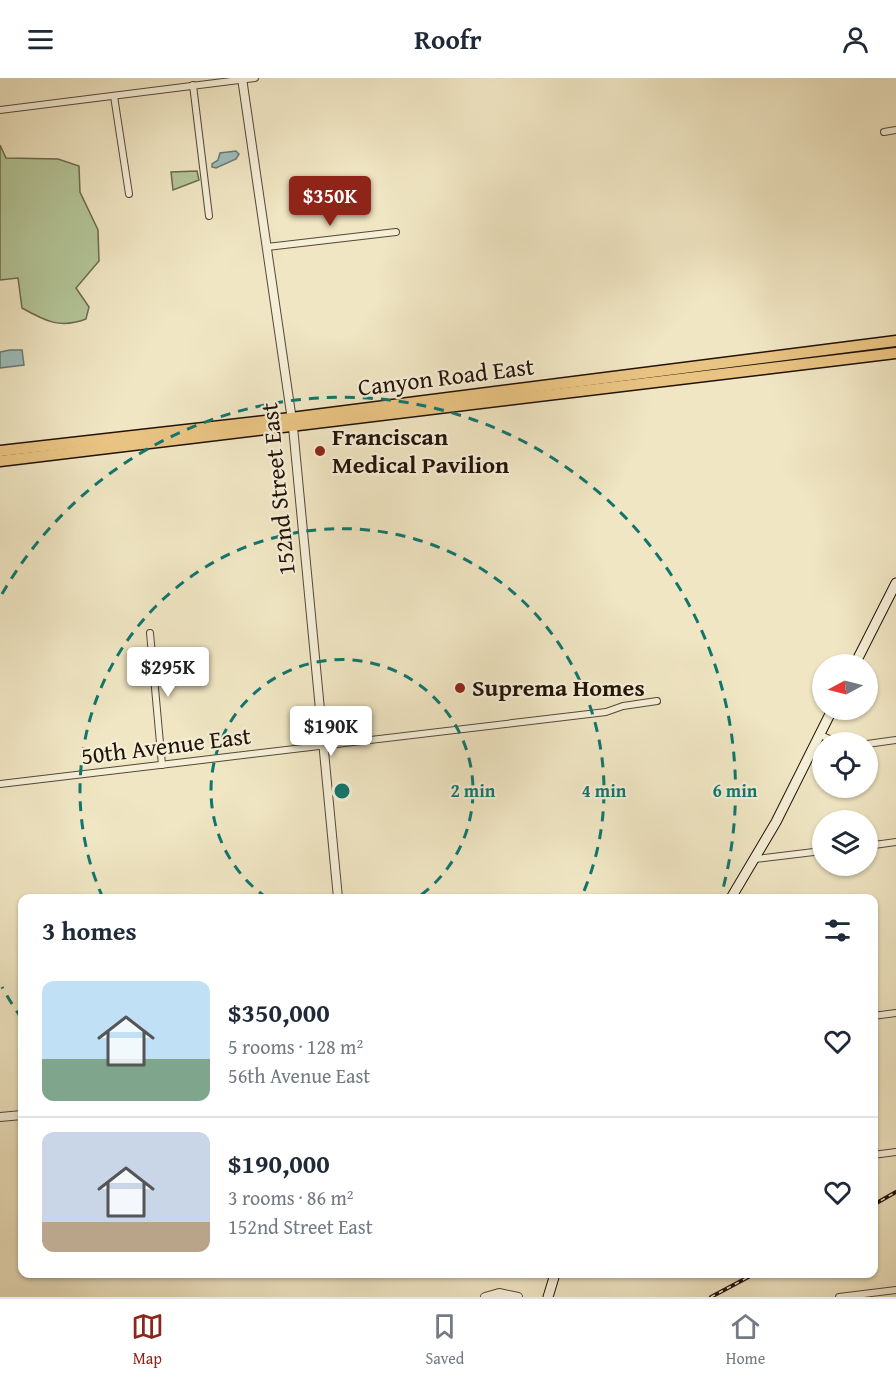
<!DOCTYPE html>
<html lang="en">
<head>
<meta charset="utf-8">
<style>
	:root { --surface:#fff; --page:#f2f2f3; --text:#1f2937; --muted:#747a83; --line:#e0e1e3; --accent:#8f2418 }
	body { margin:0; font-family:"Gentium Book Plus",serif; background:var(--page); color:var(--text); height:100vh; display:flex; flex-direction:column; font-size:22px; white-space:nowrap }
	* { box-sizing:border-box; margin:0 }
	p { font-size:20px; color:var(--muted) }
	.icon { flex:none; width:33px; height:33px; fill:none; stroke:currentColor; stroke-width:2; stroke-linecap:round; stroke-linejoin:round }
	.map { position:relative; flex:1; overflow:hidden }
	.panel { position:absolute; left:18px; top:816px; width:860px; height:384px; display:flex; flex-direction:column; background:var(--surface); border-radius:12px; box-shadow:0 2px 4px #0004 }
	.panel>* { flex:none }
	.needle { width:39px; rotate:263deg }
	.tools { position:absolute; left:812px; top:576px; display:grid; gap:12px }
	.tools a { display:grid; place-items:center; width:66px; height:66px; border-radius:50%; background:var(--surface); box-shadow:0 2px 4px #0004; font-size:30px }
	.price { position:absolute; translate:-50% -51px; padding:0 14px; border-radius:6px; background:#fff; color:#222; font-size:20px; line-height:39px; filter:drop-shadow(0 2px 3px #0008) }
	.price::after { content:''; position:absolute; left:50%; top:36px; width:18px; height:14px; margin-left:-9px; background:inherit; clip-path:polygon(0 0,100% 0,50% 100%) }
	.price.on { background:var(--accent); color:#fff }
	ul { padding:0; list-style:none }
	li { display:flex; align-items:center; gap:18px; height:150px; padding:0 24px }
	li+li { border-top:2px solid var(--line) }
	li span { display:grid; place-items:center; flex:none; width:168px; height:120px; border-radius:12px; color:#555 }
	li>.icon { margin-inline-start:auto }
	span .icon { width:72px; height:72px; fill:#fffc; stroke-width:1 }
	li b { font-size:26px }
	h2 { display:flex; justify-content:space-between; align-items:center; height:72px; padding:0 24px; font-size:26px }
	header { display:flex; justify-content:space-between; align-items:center; height:78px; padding:0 24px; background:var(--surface); font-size:27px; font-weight:700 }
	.tab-bar { display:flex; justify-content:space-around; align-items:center; height:84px; border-top:2px solid var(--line); background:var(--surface); font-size:16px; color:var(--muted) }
	.tab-bar a { display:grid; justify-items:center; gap:3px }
	.tab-bar .on { color:var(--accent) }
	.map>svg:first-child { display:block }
</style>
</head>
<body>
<header><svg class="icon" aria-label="menu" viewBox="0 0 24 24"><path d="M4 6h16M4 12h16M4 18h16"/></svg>Roofr<svg class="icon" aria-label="person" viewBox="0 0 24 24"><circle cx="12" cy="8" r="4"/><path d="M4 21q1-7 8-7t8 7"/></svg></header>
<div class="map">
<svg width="896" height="1219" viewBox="0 0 896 1219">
	<rect width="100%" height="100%" fill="#f0e6c3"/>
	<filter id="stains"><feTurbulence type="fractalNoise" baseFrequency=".00333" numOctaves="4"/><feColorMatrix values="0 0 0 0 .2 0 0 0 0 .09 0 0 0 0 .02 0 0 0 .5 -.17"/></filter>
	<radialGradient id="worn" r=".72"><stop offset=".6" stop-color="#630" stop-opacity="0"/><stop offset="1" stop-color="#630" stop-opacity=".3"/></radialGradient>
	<g fill="#b4c699" stroke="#6b6c50" stroke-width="1.5">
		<path d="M0,67L6,80L58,81L79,88L80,114L98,152L99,183L76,210L89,229L86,241C60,251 45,243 22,230L18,200L0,202Z"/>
		<path d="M197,93L199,102L173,112L171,94Z"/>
	</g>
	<g fill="#9ebdbe" stroke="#6c7975" stroke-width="1.5">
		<path d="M236,73L239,76L236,81L216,90L212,89V86L218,82L220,75Z"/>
		<path d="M10,272H22L24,287L0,290V274Z"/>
	</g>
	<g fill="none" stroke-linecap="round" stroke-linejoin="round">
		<defs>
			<g id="minor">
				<path d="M193,7L209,138"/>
				<path d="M114,18L129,116"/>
				<path d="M0,32L255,0"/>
				<path d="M884,54L896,52"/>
				<path d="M267,169L396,154"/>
				<path d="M150,555L162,687"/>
				<path d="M820,657L837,664"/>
				<path d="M867,666L896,662"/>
				<path d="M0,706L606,634L623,628L657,623"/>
				<path d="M867,768L896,764"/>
				<path d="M755,781L822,773"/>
				<path d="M873,938L896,935"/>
				<path d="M873,1077L896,1074"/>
				<path d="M839,1219L896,1212"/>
			</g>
			<g id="tertiary">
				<path d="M242,0L293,349L338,820"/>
				<path d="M0,1039L22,1037"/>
				<path d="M485,1219L499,1215L518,1219"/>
			</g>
			<g id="secondary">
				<path d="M855,586L896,505"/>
				<path d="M731,820L776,744L832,632"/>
				<path d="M548,1219L555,1196"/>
			</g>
			<g id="primary">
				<path d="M0,373L291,340L896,263"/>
				<path d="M0,383L896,275"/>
			</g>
		</defs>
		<use href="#minor" stroke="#564737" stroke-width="8"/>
		<use href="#tertiary" stroke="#564737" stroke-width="10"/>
		<use href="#secondary" stroke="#221208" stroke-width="11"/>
		<use href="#primary" stroke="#221208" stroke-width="13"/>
		<use href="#minor" stroke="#f5efd8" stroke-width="6"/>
		<use href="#tertiary" stroke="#f5efd8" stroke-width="8"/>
		<use href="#secondary" stroke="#f5efd8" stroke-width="9"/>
		<use href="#primary" stroke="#e8c382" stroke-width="10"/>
		<defs>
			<g id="rail">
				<path d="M873,1127L896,1114"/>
				<path d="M711,1219L754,1196"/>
			</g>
		</defs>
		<use href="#rail" stroke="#221208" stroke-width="4"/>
		<use href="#rail" stroke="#f5efd8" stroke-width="1.5" stroke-dasharray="4.5" stroke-linecap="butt"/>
	</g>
	<g fill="none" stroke="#0f766e" stroke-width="3" stroke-dasharray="10 8">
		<path d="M267 820A131 131 0 1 1 417 820"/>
		<path d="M103 820A262 262 0 1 1 581 820"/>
		<path d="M22 941A393 393 0 0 1 2 909M2 516A393 393 0 0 1 721 818"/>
	</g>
	<g fill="#8f2418" stroke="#f5efd8" stroke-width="2">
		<circle cx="320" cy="373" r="6"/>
		<circle cx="460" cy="610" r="6"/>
	</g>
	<g text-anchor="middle" stroke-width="4.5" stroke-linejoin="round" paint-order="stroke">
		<g font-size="24" fill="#221208" stroke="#f5efd8">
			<text transform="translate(446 299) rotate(-7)" y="8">Canyon Road East</text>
			<text transform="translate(278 411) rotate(-96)" y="8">152nd Street East</text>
			<text transform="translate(166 668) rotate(-7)" y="8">50th Avenue East</text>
		</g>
		<g font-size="24" font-weight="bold" fill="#221208" stroke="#f5efd8" text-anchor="start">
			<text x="332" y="367">Franciscan<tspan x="332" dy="28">Medical Pavilion</tspan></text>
			<text x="472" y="618">Suprema Homes</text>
		</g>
	</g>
	<circle cx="342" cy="713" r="9" fill="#0f766e" stroke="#f5efd8" stroke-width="3"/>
	<g font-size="18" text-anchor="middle" font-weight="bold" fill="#0f766e" stroke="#f5efd8" stroke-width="4.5" stroke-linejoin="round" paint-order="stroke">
		<text x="473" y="719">2 min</text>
		<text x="604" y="719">4 min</text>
		<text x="735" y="719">6 min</text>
	</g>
	<rect width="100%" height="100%" filter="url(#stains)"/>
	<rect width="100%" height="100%" fill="url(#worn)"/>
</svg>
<div class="tools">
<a><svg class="needle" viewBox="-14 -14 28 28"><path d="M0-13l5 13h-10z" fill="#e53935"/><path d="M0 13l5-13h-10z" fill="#747a83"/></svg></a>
<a><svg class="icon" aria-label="locate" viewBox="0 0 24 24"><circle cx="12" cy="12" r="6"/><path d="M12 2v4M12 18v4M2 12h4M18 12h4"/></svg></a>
<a><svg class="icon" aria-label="layers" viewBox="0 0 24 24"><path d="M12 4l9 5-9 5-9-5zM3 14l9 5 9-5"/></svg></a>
</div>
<b class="price on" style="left:330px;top:149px">$350K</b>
<b class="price" style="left:168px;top:620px">$295K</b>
<b class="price" style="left:331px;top:679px">$190K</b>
<section class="panel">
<h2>3 homes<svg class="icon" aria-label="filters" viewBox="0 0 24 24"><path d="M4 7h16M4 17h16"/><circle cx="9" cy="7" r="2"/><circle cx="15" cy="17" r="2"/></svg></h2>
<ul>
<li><span style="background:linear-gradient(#bfe0f5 65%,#7fa58c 0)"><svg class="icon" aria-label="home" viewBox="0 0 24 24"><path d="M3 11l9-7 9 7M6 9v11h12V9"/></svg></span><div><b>$350,000</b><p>5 rooms · 128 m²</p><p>56th Avenue East</p></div><svg class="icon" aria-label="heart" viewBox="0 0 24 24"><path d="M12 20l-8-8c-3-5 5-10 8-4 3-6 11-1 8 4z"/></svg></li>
<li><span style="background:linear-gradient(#c9d6e8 75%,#b9a48a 0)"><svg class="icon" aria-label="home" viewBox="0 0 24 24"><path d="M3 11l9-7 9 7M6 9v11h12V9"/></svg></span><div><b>$190,000</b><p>3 rooms · 86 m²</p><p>152nd Street East</p></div><svg class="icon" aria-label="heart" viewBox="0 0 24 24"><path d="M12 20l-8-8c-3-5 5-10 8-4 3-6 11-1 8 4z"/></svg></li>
</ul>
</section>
</div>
<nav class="tab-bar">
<a class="on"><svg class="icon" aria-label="map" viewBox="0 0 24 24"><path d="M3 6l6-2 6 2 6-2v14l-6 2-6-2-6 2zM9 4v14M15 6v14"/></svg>Map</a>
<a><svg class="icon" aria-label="saved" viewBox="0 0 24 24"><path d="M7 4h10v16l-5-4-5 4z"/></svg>Saved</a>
<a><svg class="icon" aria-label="home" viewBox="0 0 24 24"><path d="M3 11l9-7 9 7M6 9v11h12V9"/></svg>Home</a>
</nav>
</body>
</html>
